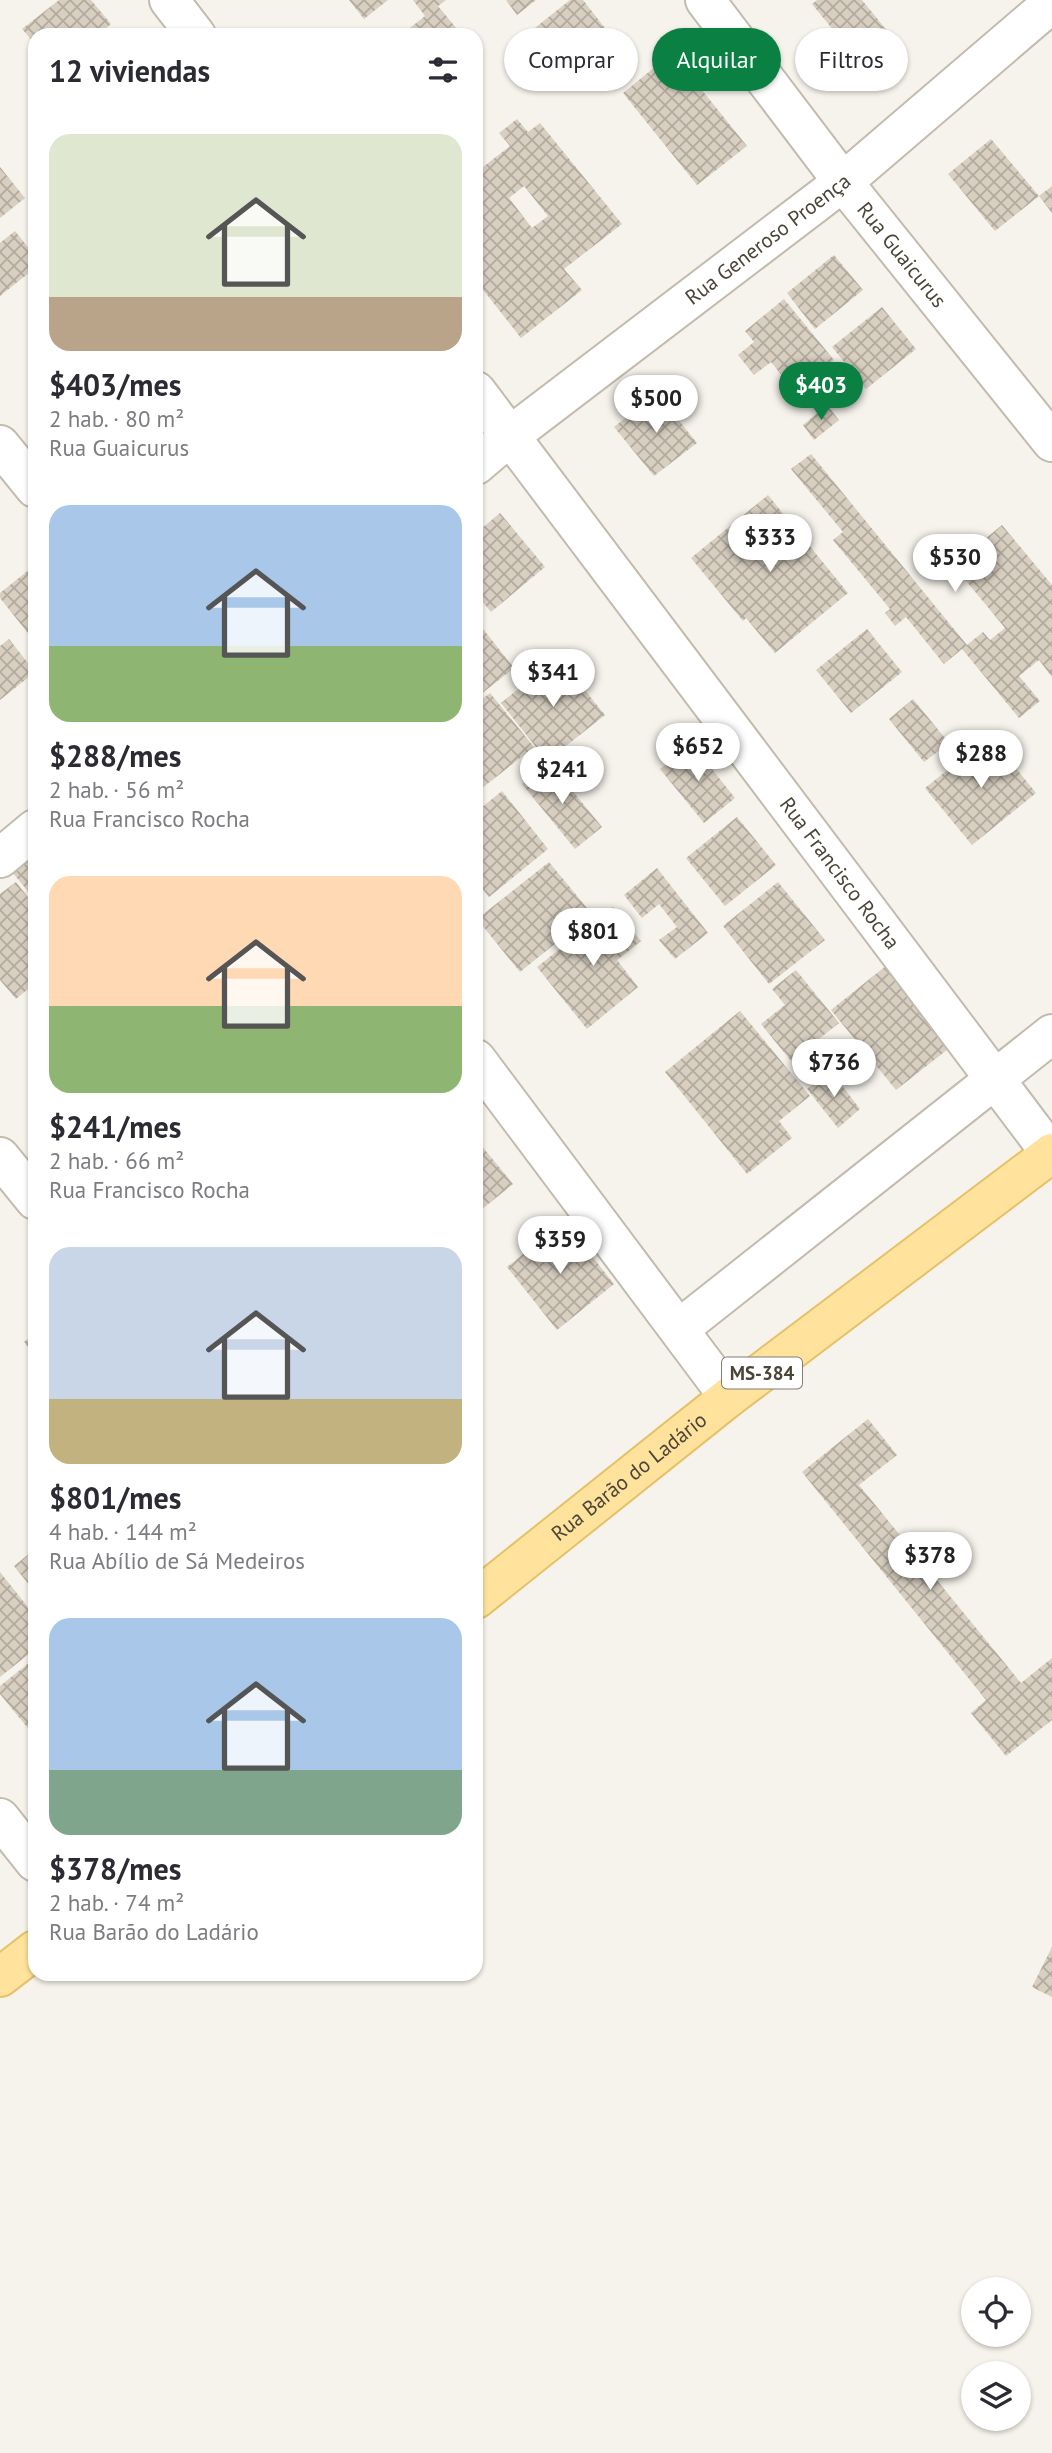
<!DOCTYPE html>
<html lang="es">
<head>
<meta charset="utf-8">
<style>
	:root { --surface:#fff; --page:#f7f7f7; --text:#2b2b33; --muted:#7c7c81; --accent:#0b8043 }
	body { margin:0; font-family:"PT Sans",sans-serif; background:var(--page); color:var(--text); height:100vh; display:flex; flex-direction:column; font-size:26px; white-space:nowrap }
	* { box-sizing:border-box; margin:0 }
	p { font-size:23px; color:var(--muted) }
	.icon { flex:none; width:38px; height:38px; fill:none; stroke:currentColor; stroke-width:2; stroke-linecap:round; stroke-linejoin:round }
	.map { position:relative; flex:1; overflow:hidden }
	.side { position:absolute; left:28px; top:28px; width:455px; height:1953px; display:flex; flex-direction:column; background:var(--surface); border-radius:21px; box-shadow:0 2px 5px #0004 }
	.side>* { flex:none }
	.top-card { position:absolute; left:504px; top:28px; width:443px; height:63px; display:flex; gap:14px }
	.controls { position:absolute; left:961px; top:2277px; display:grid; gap:14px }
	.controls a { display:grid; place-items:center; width:70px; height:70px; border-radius:50%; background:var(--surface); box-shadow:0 2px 5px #0004; font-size:35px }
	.price { position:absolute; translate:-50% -60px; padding:0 16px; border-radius:24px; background:#fff; color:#222; font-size:23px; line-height:46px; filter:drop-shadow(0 2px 4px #0008) }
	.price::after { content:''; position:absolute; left:50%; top:42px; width:21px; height:16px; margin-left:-10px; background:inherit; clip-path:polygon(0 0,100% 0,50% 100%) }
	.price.active { background:var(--accent); color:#fff }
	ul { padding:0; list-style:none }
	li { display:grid; align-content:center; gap:14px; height:371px; padding:0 21px }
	li span { display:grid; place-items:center; height:217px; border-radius:21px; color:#555 }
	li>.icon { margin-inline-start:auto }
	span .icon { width:126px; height:126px; fill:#fffc; stroke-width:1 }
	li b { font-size:30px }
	h2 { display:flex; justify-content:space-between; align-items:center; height:84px; padding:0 21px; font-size:30px }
	.pill { padding:0 24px; border-radius:32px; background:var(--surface); box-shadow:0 2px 5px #0004; font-size:24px; line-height:63px }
	.pill.active { background:var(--accent); color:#fff }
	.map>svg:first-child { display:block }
</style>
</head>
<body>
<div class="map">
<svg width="1052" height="2453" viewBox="0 0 1052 2453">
	<defs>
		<pattern id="building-cross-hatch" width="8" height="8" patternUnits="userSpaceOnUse" patternTransform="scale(1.75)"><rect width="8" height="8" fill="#d8cfc1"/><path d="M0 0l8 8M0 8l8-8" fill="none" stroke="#b1aa9e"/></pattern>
	</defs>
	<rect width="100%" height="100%" fill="#f6f3ec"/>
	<g fill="url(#building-cross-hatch)" fill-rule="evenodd">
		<path d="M59,0H91L111,24L98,35H35V44L22,29Z"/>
		<path d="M349,0H388L364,19Z"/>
		<path d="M413,0H446L438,6L462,35H401L425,16Z"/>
		<path d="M506,0H536L517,15Z"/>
		<path d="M570,0H583L619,46L576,80L559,57L549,64L526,35Z"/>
		<path d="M817,0H862L893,38L861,64L812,4Z"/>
		<path d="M672,53L747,146L697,185L623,93Z"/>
		<path d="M517,119L528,132L540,123L622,224L564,269L582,290L521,338L476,281V158L483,167L510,146L499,133ZM524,186L548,216L532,228L509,198Z"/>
		<path d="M991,139L1039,196L995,231L948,174Z"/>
		<path d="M0,167L25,198L0,218Z"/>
		<path d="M1052,186V213L1039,196Z"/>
		<path d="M15,231L35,256V268L0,296V243Z"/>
		<path d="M834,255L863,290L815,329L787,293Z"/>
		<path d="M784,299L834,360L795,392L771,362L754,375L738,355L754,342L745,331Z"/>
		<path d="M882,307L916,349L866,389L832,347Z"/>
		<path d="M657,393L697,443L654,476L614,427Z"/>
		<path d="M827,405L839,420L814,440L803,425Z"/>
		<path d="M811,454L967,645L983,632L990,640L1005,628L953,565L1002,525L1052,585V677L1039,660L1019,676L1040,701L1019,718L962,649L944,664L906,617L895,626L885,613L890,609L833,540L843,532L791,469Z"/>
		<path d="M768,495L848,593L775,653L746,618L743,621L691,558Z"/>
		<path d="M500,513L545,567L491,612L476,594V533Z"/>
		<path d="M35,565V642L0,598V593Z"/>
		<path d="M476,620L514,668L476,698Z"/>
		<path d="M867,629L902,672L851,713L816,670Z"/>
		<path d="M9,639L35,672L0,700V646Z"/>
		<path d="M558,657L605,715L547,761L501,703Z"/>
		<path d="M490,693L534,747L476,793V704Z"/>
		<path d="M913,699L949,743L924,762L889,719Z"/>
		<path d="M990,736L1036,793L972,845L925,788Z"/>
		<path d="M692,744L735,798L704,823L660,769Z"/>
		<path d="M549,762L602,827L575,849L522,784Z"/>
		<path d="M502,791L548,849L489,897L476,881V812Z"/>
		<path d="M737,817L776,865L725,906L686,858Z"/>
		<path d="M35,845V900L8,867Z"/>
		<path d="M549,862L592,914L520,972L477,919Z"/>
		<path d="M657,868L708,933L675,959L659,940L677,927L659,904L642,918L624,895Z"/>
		<path d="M16,882L35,906V998L28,989L16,999L0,980V894Z"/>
		<path d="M778,882L825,940L769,984L723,926Z"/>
		<path d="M613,907L641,941L617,960L638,987L587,1029L537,967Z"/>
		<path d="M892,961L957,1042L896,1090L831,1010Z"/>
		<path d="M796,970L839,1023L791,1061L761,1024L785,1005L772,989Z"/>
		<path d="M740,1011L810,1096L779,1121L792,1138L747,1174L665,1072Z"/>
		<path d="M830,1070L860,1109L838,1128L807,1089Z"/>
		<path d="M476,1139L513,1184L476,1214Z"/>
		<path d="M564,1221L614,1284L557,1330L507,1267Z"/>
		<path d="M35,1333V1355L24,1342Z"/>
		<path d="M868,1419L897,1455L859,1485L1021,1683L1052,1658V1720L1006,1756L971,1713L986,1700L802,1472Z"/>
		<path d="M35,1549V1592L14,1566Z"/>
		<path d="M0,1572L35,1616V1649L0,1677Z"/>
		<path d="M35,1658V1737L0,1694V1686Z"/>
		<path d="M1052,1947V1997L1032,1987Z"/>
	</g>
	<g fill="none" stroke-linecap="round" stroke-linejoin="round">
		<defs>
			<g id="minor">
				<path d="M169,0L196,35"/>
				<path id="s1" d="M705,0L843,182L1052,442"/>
				<path id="s2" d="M476,391L1052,1155"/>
				<path d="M0,445L35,488"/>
				<path id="s3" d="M476,465L511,435L843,182L1052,3"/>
				<path d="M0,858L35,829"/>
				<path d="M476,1059L729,1397"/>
				<path d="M0,1157L35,1200"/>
				<path d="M679,1329L1052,1034"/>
				<path d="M0,1818L35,1862"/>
			</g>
			<g id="major">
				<path id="s4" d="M476,1599L729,1397L1052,1153"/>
				<path d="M0,1977L35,1950"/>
			</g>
		</defs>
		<use href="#minor" stroke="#c2bbae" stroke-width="42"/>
		<use href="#major" stroke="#e6c16a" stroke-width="42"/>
		<use href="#minor" stroke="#fff" stroke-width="38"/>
		<use href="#major" stroke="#ffe39c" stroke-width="38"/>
	</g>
	<g text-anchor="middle" stroke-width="7" stroke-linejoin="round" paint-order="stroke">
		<rect fill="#fff" stroke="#817c74" stroke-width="2" x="722" y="1357.5" width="80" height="31" rx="5"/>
		<g font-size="19" font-weight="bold" fill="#4b4439">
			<text x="762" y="1380">MS-384</text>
		</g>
		<g font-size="21" fill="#4b4439" stroke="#fff">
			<text dy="7" stroke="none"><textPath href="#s3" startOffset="369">Rua Generoso Proença</textPath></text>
			<text dy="7" stroke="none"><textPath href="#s1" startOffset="322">Rua Guaicurus</textPath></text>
			<text dy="7" stroke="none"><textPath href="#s2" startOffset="604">Rua Francisco Rocha</textPath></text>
			<text dy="7" stroke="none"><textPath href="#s4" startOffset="196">Rua Barão do Ladário</textPath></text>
		</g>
	</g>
</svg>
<div class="controls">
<a><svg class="icon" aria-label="locate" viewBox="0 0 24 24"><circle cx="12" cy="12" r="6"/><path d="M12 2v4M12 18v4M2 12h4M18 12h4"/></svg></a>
<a><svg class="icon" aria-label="layers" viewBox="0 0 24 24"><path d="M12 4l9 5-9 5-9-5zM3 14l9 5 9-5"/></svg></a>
</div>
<b class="price active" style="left:821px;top:422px">$403</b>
<b class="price" style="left:656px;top:435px">$500</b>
<b class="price" style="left:770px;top:574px">$333</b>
<b class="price" style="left:955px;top:594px">$530</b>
<b class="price" style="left:553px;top:709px">$341</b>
<b class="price" style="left:698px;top:783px">$652</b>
<b class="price" style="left:981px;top:790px">$288</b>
<b class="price" style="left:562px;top:806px">$241</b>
<b class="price" style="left:593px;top:968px">$801</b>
<b class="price" style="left:834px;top:1099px">$736</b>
<b class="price" style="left:560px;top:1276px">$359</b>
<b class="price" style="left:930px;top:1592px">$378</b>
<div class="top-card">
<a class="pill">Comprar</a>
<a class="pill active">Alquilar</a>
<a class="pill">Filtros</a>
</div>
<section class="side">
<h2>12 viviendas<svg class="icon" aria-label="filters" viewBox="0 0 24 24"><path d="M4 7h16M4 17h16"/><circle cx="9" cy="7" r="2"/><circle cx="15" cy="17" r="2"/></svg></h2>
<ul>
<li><span style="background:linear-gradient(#dfe7d0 75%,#b9a48a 0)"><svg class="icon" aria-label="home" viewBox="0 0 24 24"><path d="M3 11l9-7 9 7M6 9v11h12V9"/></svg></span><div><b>$403/mes</b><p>2 hab. · 80 m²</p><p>Rua Guaicurus</p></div></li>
<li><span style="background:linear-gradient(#a9c7e8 65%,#8fb573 0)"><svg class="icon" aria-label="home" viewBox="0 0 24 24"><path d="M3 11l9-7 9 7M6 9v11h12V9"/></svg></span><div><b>$288/mes</b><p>2 hab. · 56 m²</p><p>Rua Francisco Rocha</p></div></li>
<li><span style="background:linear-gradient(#ffd9b3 60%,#8fb573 0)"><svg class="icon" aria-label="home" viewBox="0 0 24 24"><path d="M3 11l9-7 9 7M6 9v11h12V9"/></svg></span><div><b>$241/mes</b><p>2 hab. · 66 m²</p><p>Rua Francisco Rocha</p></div></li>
<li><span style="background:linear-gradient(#c9d6e8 70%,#c2b280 0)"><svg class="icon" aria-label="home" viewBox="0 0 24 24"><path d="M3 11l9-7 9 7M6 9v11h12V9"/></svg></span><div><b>$801/mes</b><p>4 hab. · 144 m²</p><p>Rua Abílio de Sá Medeiros</p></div></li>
<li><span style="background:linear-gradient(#a9c7e8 70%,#7fa58c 0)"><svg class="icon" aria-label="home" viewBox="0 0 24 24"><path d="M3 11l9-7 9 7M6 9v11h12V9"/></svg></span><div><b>$378/mes</b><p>2 hab. · 74 m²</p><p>Rua Barão do Ladário</p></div></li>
</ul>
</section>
</div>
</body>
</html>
